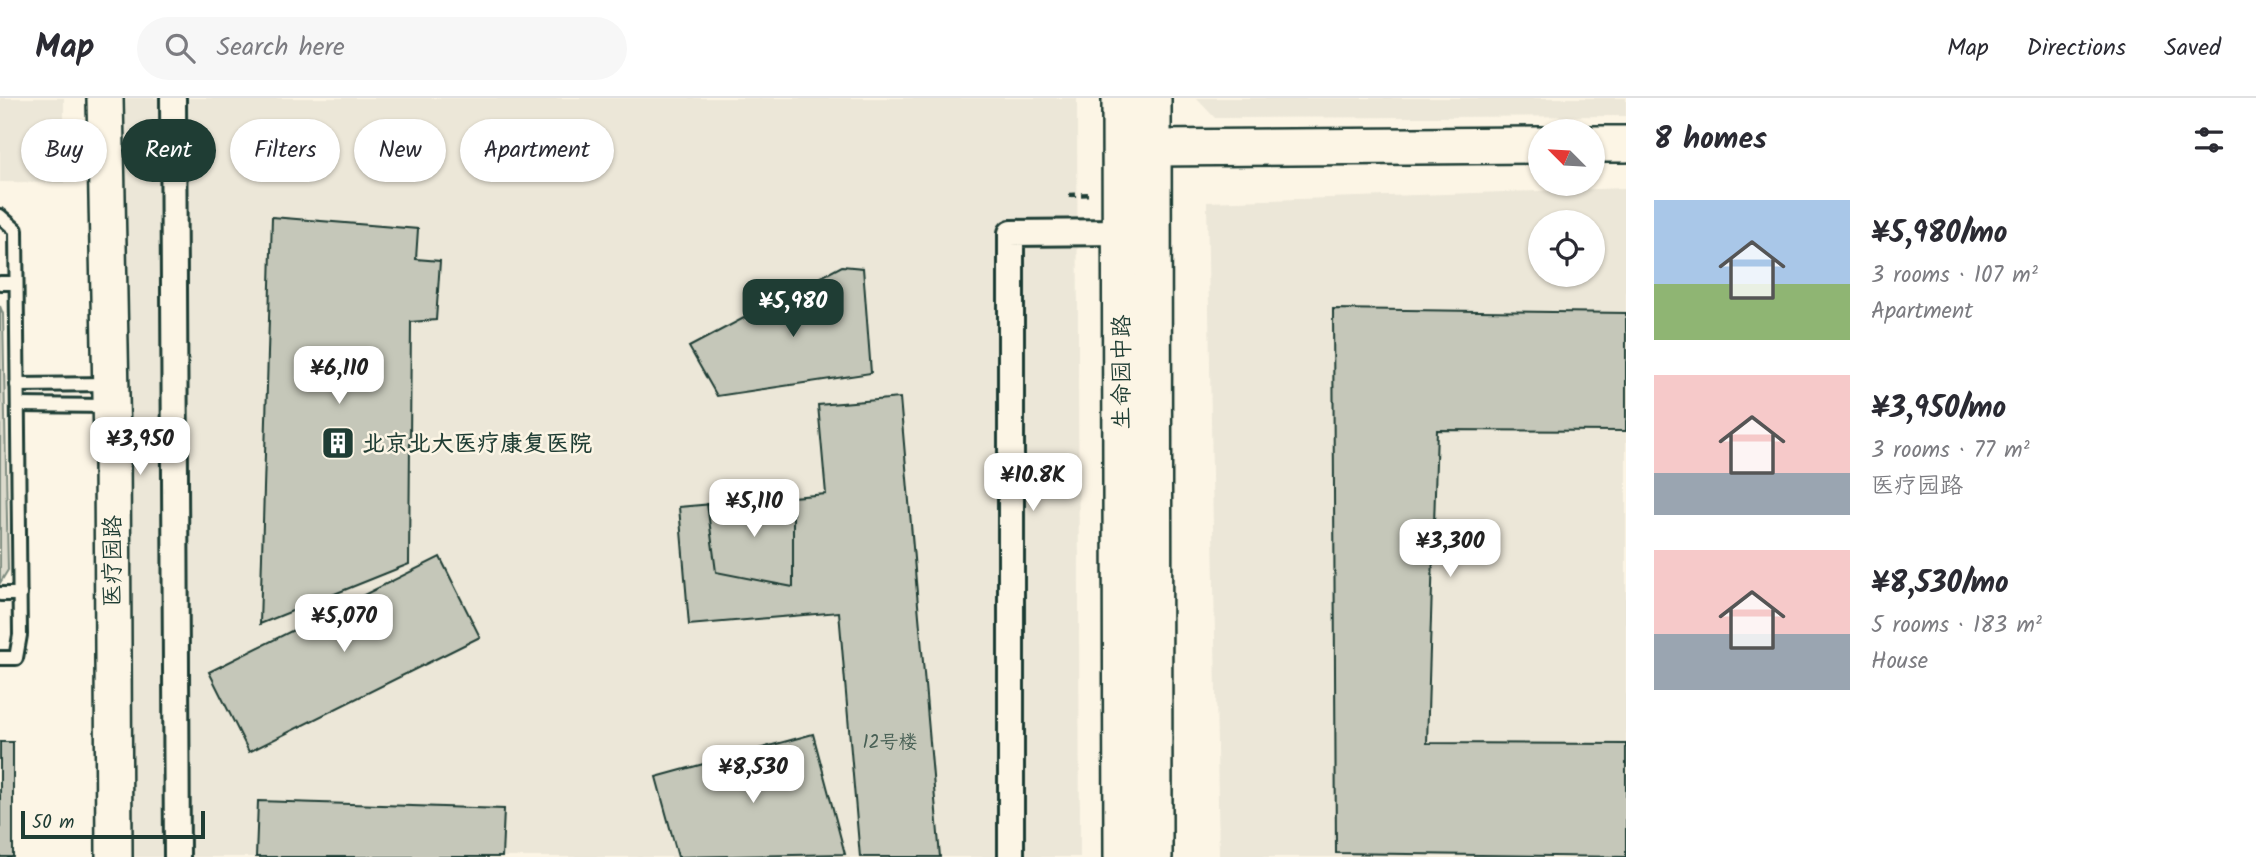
<!DOCTYPE html>
<html lang="en">
<head>
<meta charset="utf-8">
<style>
	:root { --surface:#fff; --page:#f7f7f7; --text:#2b2b33; --muted:#7c7c81; --line:#e1e1e2; --accent:#1f3d34 }
	body { margin:0; font-family:Kalam,"LXGW WenKai TC",sans-serif; background:var(--page); color:var(--text); height:100vh; display:flex; flex-direction:column; font-size:26px; white-space:nowrap }
	* { box-sizing:border-box; margin:0 }
	p { font-size:23px; color:var(--muted) }
	.icon { flex:none; width:38px; height:38px; fill:none; stroke:currentColor; stroke-width:2; stroke-linecap:round; stroke-linejoin:round }
	.map { position:relative; flex:1; overflow:hidden }
	.panel { display:flex; flex-direction:column; background:var(--surface); width:630px }
	.panel>* { flex:none }
	.guide { position:absolute; left:21px; top:21px; width:665px; height:63px; display:flex; gap:14px }
	.needle { width:46px; rotate:294deg }
	.fabs { position:absolute; left:1528px; top:21px; display:grid; gap:14px }
	.fabs a { display:grid; place-items:center; width:77px; height:77px; border-radius:50%; background:var(--surface); box-shadow:0 2px 5px #0004; font-size:35px }
	.scale { position:absolute; left:21px; bottom:18px; width:184px; box-sizing:border-box; padding-left:7px; border:4px solid #1f3d34; border-top:0; font-size:19px; line-height:24px; white-space:nowrap; color:#1f3d34; -webkit-text-stroke:5px #fcf5e5; paint-order:stroke }
	.price { position:absolute; translate:-50% -60px; padding:0 16px; border-radius:14px; background:#fff; color:#222; font-size:23px; line-height:46px; filter:drop-shadow(0 2px 4px #0008) }
	.price::after { content:''; position:absolute; left:50%; top:42px; width:21px; height:16px; margin-left:-10px; background:inherit; clip-path:polygon(0 0,100% 0,50% 100%) }
	.price.on { background:var(--accent); color:#fff }
	ul { padding:0; list-style:none }
	li { display:flex; align-items:center; gap:21px; height:175px; padding:0 28px }
	li span { display:grid; place-items:center; flex:none; width:196px; height:140px; border-radius:0px; color:#555 }
	li>.icon { margin-inline-start:auto }
	span .icon { width:84px; height:84px; fill:#fffc; stroke-width:1 }
	li b { font-size:30px }
	h2 { display:flex; justify-content:space-between; align-items:center; height:84px; padding:0 28px; font-size:30px }
	.tag { padding:0 24px; border-radius:32px; background:var(--surface); box-shadow:0 2px 5px #0004; font-size:24px; line-height:63px }
	.tag.on { background:var(--accent); color:#fff }
	header { display:flex; align-items:center; gap:42px; box-sizing:border-box; height:98px; padding:0 35px; background:var(--surface); border-bottom:2px solid var(--line) }
	header strong { font-size:33px }
	nav { display:flex; gap:38px; margin-inline-start:auto; font-size:24px }
	.search { width:490px; height:63px; background:var(--page); display:flex; align-items:center; gap:18px; box-sizing:border-box; padding:0 24px; border-radius:38px; color:var(--muted); font-size:26px }
	main { display:flex; flex:1; min-height:0 }
	.map>svg:first-child { display:block }
</style>
</head>
<body>
<header>
<strong>Map</strong>
<div class="search"><svg class="icon" aria-label="search" viewBox="0 0 24 24"><circle cx="10" cy="10" r="6"/><path d="M15 15l6 6"/></svg>Search here</div>
<nav><a>Map</a><a>Directions</a><a>Saved</a></nav>
</header>
<main>
<div class="map">
<svg width="1626" height="759" viewBox="0 0 1626 759">
	<rect width="100%" height="100%" fill="#fcf5e5"/>
	<filter id="ink" filterUnits="userSpaceOnUse"><feTurbulence type="fractalNoise" baseFrequency=".0143" numOctaves="2"/><feDisplacementMap in="SourceGraphic" scale="14" xChannelSelector="R" yChannelSelector="G"/><feConvolveMatrix kernelMatrix="1 2 1 2 8 2 1 2 1" color-interpolation-filters="sRGB"/></filter>
	<g filter="url(#ink)">
		<g fill="#ece7d8" fill-rule="evenodd">
			<path d="M0,0H64V85L0,84Z"/>
			<path d="M126,0H1077L1080,759H130Z"/>
			<path d="M1196,0H1626V18L1215,20Z"/>
			<path d="M1626,90V759H1219L1207,104ZM1540,124H1592V177H1540Z"/>
		</g>
		<path fill="#dcdacc" stroke="#7e8c80" stroke-width="2" d="M0,208L3,216L8,472L0,485Z"/>
		<g fill="#c5c7b9" stroke="#1f3d34" stroke-width="2">
			<path d="M272,119L418,131L416,161L440,163L436,222L411,224L409,466L260,526Z"/>
			<path d="M842,168L863,170L871,275L717,298L689,249Z"/>
			<path d="M1333,211L1626,215V333L1437,332L1427,645L1626,646V759L1336,755Z"/>
			<path d="M900,300L940,759H860L839,514L689,527L679,409L826,396L818,307Z"/>
			<path d="M793,399V489L716,474L707,406Z"/>
			<path d="M440,459L480,539L249,654L209,574Z"/>
			<path d="M813,636L845,756L678,759L656,679Z"/>
			<rect x="0" y="644" width="13" height="115"/>
			<path d="M258,703L504,711L502,759H256Z"/>
		</g>
		<g fill="none" stroke-linecap="round" stroke-linejoin="round">
			<defs>
				<g id="lane">
					<path d="M0,118L16,132L20,537L16,560H0"/>
					<path d="M0,185H16"/>
					<path d="M17,287L110,286"/>
					<path d="M18,307L108,308"/>
					<path d="M0,496H20"/>
				</g>
				<g id="street">
					<path d="M173,0L177,759"/>
					<path d="M112,347H175"/>
					<path d="M1011,759V135L1121,134"/>
				</g>
				<g id="secondary">
					<path d="M105,0L112,347L114,759"/>
					<path d="M1120,0L1122,759"/>
					<path d="M1153,0L1154,759"/>
					<path d="M1592,46H1626"/>
					<path d="M1153,50L1540,47"/>
				</g>
			</defs>
			<use href="#lane" stroke="#1f3d34" stroke-width="18"/>
			<use href="#street" stroke="#1f3d34" stroke-width="30"/>
			<use href="#secondary" stroke="#1f3d34" stroke-width="40"/>
			<path stroke="#1f3d34" stroke-width="4.5" stroke-dasharray="7 5" stroke-linecap="butt" d="M1069,97L1091,96"/>
			<use href="#lane" stroke="#fcf5e5" stroke-width="12"/>
			<use href="#street" stroke="#fcf5e5" stroke-width="24"/>
			<use href="#secondary" stroke="#fcf5e5" stroke-width="35"/>
		</g>
	</g>
	<defs>
		<symbol id="building-square" viewBox="-11 -11 22 22"><rect x="-9" y="-9" width="18" height="18" rx="4" fill="#1f3d34" stroke="#fcf5e5"/><path d="M-4-6H4V6H1V3H-1V6H-4ZM-2.5-4.3h1.7v1.8h-1.7ZM.8-4.3h1.7v1.8H.8ZM-2.5-1h1.7V.8h-1.7ZM.8-1h1.7V.8H.8Z" fill="#fff"/></symbol>
	</defs>
	<g fill-rule="evenodd">
		<use href="#building-square" x="319" y="326" width="38" height="38"/>
	</g>
	<g text-anchor="middle" stroke-width="5" stroke-linejoin="round" paint-order="stroke">
		<g font-size="19" fill="#486055">
			<text x="890" y="650">12号楼</text>
		</g>
		<g font-size="23" fill="#1f3d34" stroke="#fcf5e5">
			<text transform="translate(1121 274) rotate(-90)" y="8">生命园中路</text>
			<text transform="translate(112 463) rotate(-90)" y="8">医疗园路</text>
		</g>
		<g font-size="23" font-weight="bold" fill="#1f3d34" stroke="#fcf5e5" text-anchor="start">
			<text x="362" y="353">北京北大医疗康复医院</text>
		</g>
	</g>
</svg>
<div class="fabs">
<a><svg class="needle" viewBox="-14 -14 28 28"><path d="M0-13l5 13h-10z" fill="#e53935"/><path d="M0 13l5-13h-10z" fill="#7c7c81"/></svg></a>
<a><svg class="icon" aria-label="locate" viewBox="0 0 24 24"><circle cx="12" cy="12" r="6"/><path d="M12 2v4M12 18v4M2 12h4M18 12h4"/></svg></a>
</div>
<div class="scale">50 m</div>
<b class="price on" style="left:793px;top:241px">¥5,980</b>
<b class="price" style="left:339px;top:308px">¥6,110</b>
<b class="price" style="left:140px;top:379px">¥3,950</b>
<b class="price" style="left:1033px;top:415px">¥10.8K</b>
<b class="price" style="left:754px;top:441px">¥5,110</b>
<b class="price" style="left:1450px;top:481px">¥3,300</b>
<b class="price" style="left:344px;top:556px">¥5,070</b>
<b class="price" style="left:753px;top:707px">¥8,530</b>
<div class="guide">
<a class="tag">Buy</a>
<a class="tag on">Rent</a>
<a class="tag">Filters</a>
<a class="tag">New</a>
<a class="tag">Apartment</a>
</div>
</div>
<section class="panel">
<h2>8 homes<svg class="icon" aria-label="filters" viewBox="0 0 24 24"><path d="M4 7h16M4 17h16"/><circle cx="9" cy="7" r="2"/><circle cx="15" cy="17" r="2"/></svg></h2>
<ul>
<li><span style="background:linear-gradient(#a9c7e8 60%,#8fb573 0)"><svg class="icon" aria-label="home" viewBox="0 0 24 24"><path d="M3 11l9-7 9 7M6 9v11h12V9"/></svg></span><div><b>¥5,980/mo</b><p>3 rooms · 107 m²</p><p>Apartment</p></div></li>
<li><span style="background:linear-gradient(#f6c9c9 70%,#9aa5b1 0)"><svg class="icon" aria-label="home" viewBox="0 0 24 24"><path d="M3 11l9-7 9 7M6 9v11h12V9"/></svg></span><div><b>¥3,950/mo</b><p>3 rooms · 77 m²</p><p>医疗园路</p></div></li>
<li><span style="background:linear-gradient(#f6c9c9 60%,#9aa5b1 0)"><svg class="icon" aria-label="home" viewBox="0 0 24 24"><path d="M3 11l9-7 9 7M6 9v11h12V9"/></svg></span><div><b>¥8,530/mo</b><p>5 rooms · 183 m²</p><p>House</p></div></li>
</ul>
</section>
</main>
</body>
</html>
